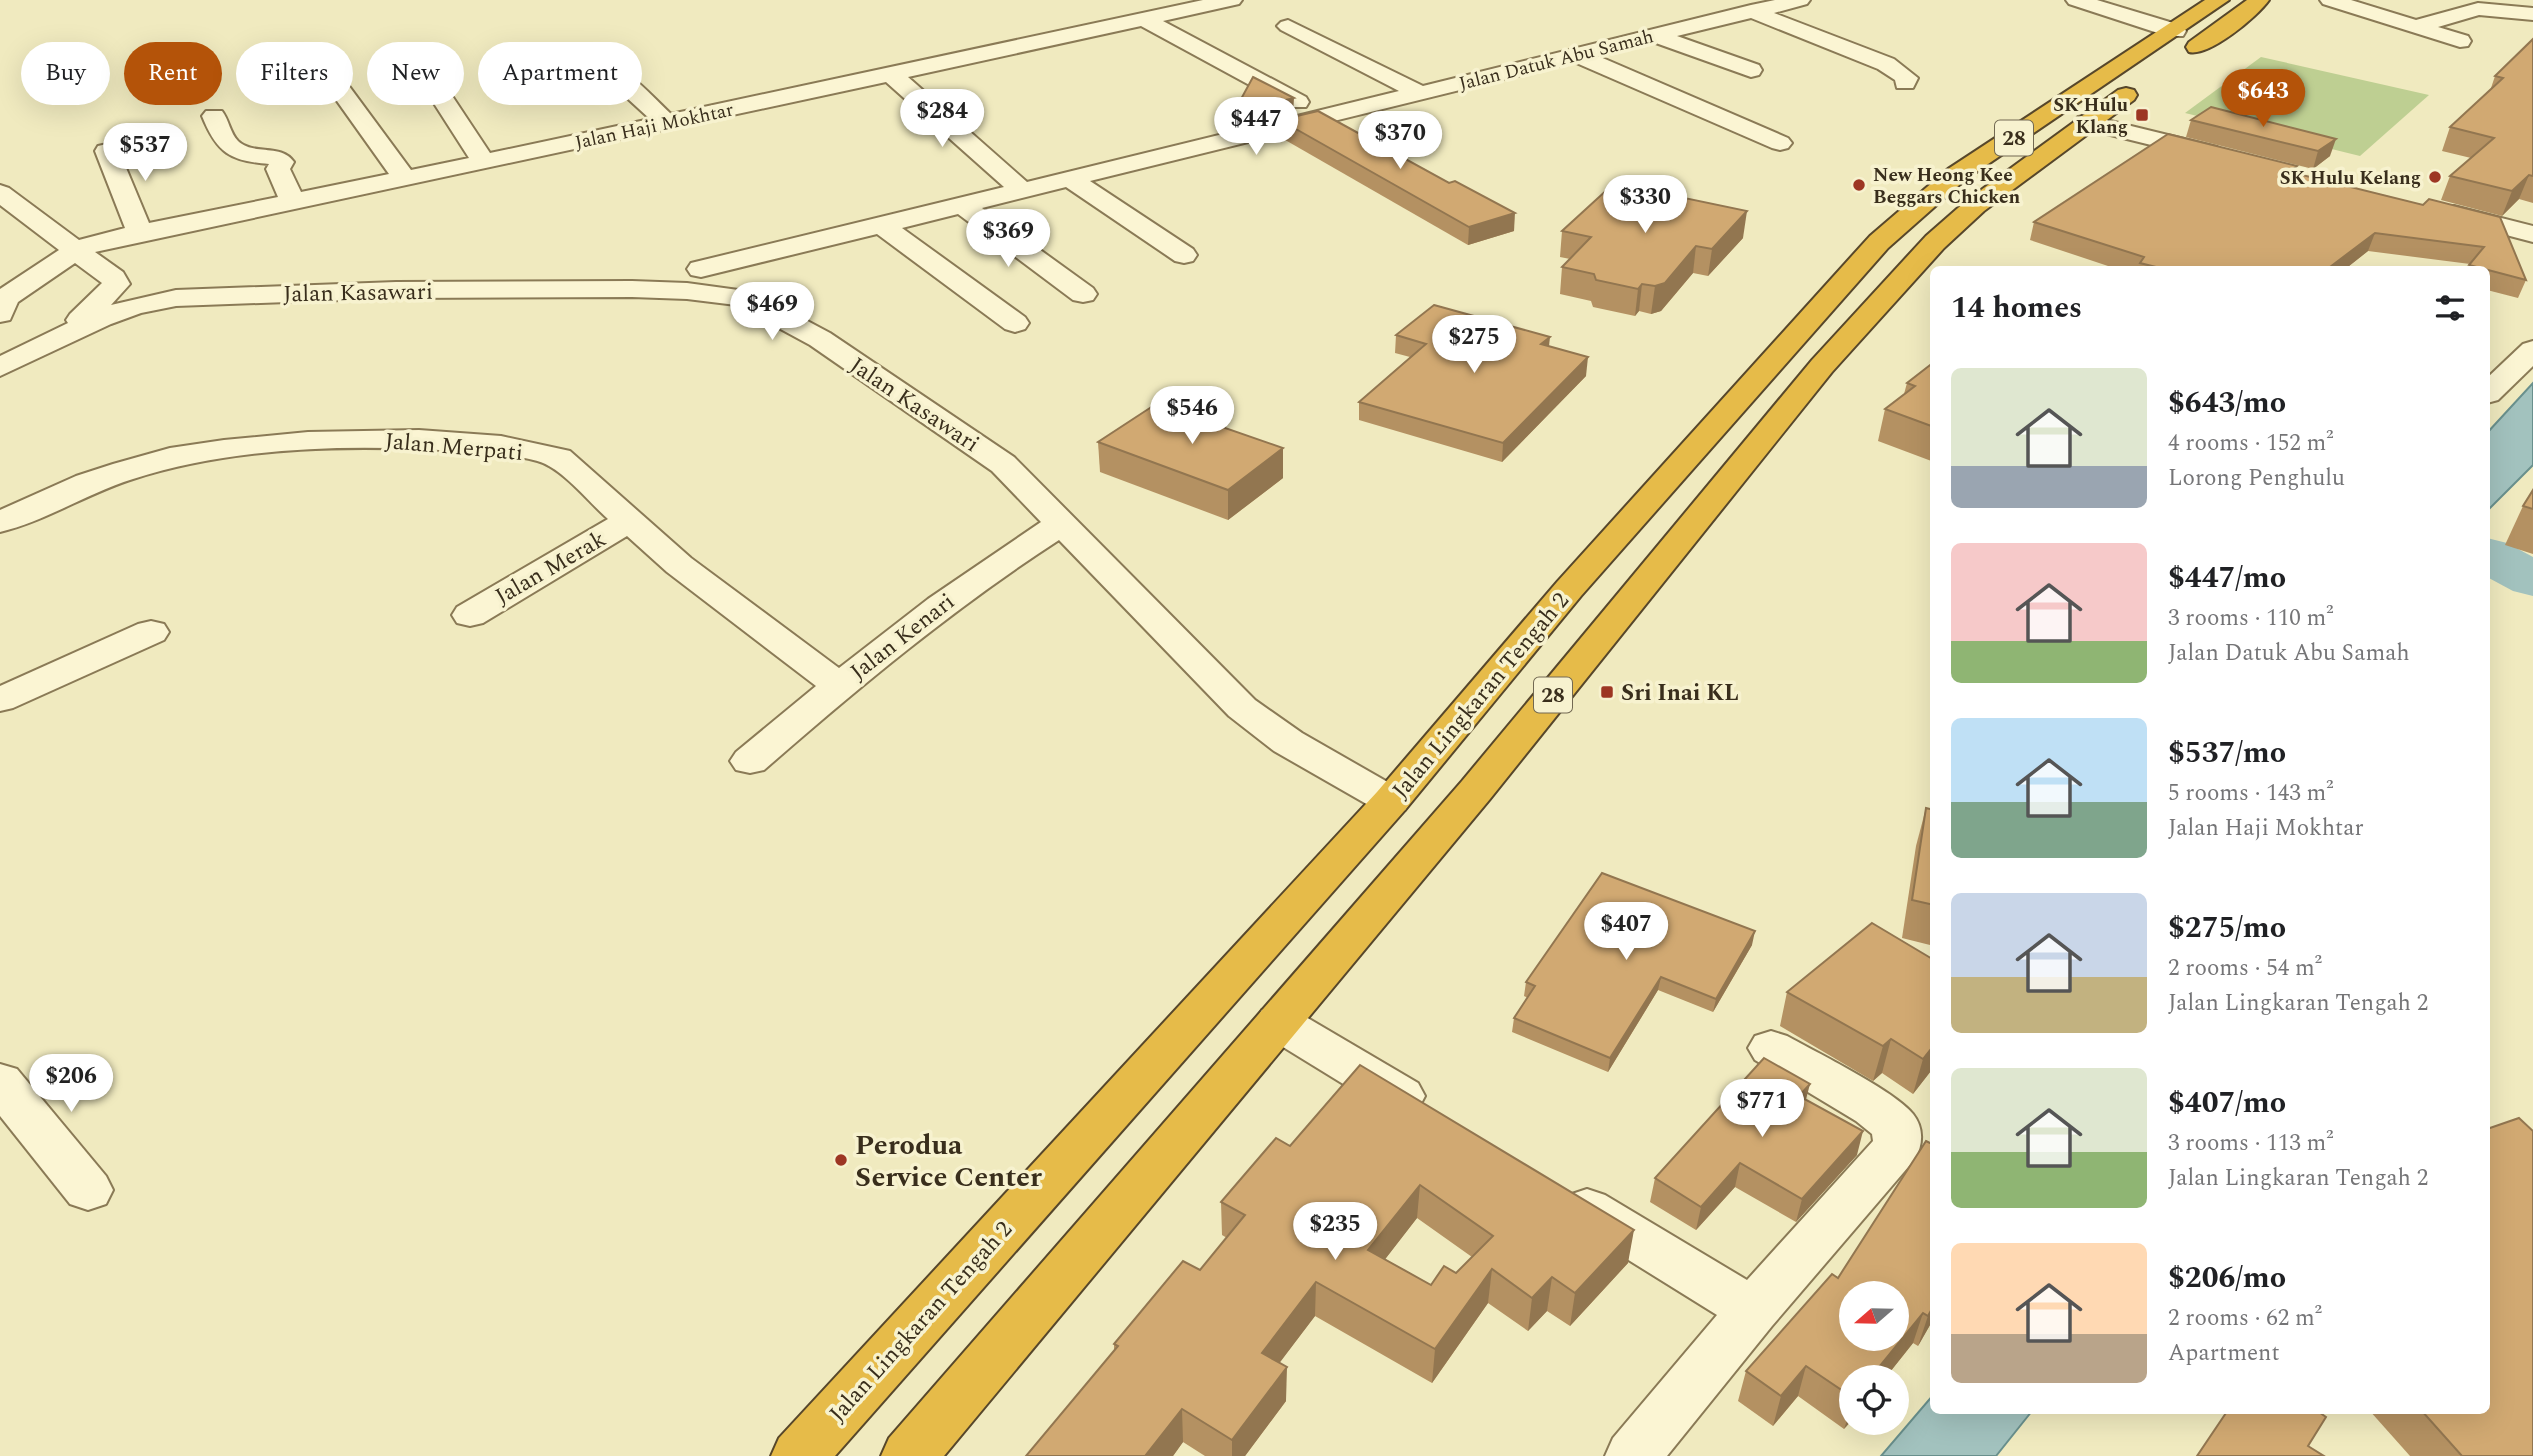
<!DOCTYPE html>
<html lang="en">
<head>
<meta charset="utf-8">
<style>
	:root { --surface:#fff; --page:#f2f2f2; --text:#202124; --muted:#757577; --accent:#b45309 }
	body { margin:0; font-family:Spectral,serif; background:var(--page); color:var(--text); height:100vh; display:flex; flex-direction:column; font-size:26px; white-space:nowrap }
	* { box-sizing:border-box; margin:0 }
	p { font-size:23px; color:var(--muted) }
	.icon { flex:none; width:38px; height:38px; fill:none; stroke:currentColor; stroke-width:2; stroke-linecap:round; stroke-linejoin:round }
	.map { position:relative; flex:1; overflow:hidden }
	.details { position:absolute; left:1930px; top:266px; width:560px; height:1148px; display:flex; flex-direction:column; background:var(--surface); border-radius:10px; box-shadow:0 7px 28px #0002 }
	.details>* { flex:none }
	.guide { position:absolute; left:21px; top:42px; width:665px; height:63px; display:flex; gap:14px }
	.needle { width:46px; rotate:250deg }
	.buttons { position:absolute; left:1839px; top:1281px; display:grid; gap:14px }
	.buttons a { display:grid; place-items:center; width:70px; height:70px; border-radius:50%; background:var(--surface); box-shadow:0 7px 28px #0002; font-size:35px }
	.price { position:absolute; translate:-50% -60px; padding:0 16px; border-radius:24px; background:#fff; color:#222; font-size:23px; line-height:46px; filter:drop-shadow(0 2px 4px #0008) }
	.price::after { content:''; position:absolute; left:50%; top:42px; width:21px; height:16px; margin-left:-10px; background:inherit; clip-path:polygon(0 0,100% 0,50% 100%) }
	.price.current { background:var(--accent); color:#fff }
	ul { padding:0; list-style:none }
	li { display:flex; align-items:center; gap:21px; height:175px; padding:0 21px }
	li span { display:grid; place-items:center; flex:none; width:196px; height:140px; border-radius:10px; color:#555 }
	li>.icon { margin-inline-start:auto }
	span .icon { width:84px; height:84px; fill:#fffc; stroke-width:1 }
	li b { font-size:30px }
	h2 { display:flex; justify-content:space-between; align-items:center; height:84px; padding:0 21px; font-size:30px }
	.pill { padding:0 24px; border-radius:32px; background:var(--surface); box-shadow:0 7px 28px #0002; font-size:24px; line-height:63px }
	.pill.current { background:var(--accent); color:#fff }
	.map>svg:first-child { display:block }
</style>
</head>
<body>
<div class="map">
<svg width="2533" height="1456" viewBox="0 0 2533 1456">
	<rect width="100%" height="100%" fill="#f0eabf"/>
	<path fill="#becf92" d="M2261,57L2429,95L2360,156L2185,113Z"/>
	<g fill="#a2c2be" stroke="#69908d" stroke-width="2">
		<path d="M2533,383V465L2487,511V433Z"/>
		<path d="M1934,1394V1410L2032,1411L1996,1456H1881Z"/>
	</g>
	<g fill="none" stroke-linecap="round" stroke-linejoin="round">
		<path fill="#a2c2be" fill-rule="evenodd" d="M2487,538L2507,543L2533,557V596L2513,591L2487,577Z"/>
		<defs>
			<g id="minor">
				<path d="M1203,0H1242L1239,4L1163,21L1306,97L1309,102L1306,107H1290L1141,26L908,77L1027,182L1399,91L1281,30L1277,26L1281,22L1288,20L1423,86L1751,5L1775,0H1810L1807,4L1774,13L1894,59L1918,78L1913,88H1897L1895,80L1878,69L1751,18L1677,36L1759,65L1762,70L1759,75L1751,77L1653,42L1598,56L1788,138L1792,143L1788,148L1780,150L1772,148L1574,62L1090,181L1193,249L1197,255L1193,261L1184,263L1175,261L1066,187L982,208L1093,288L1097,294L1093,300L1083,302L1073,300L958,214L902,228L1025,317L1029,323L1025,329L1015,332L1005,329L877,234L701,277L691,275L687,269L691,263L1004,187L886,82L95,252L123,272L130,284L111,305L176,290L396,282L632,281L687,283L753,292L830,333L1014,457L1255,700L1302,733L1405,792L1411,801L1405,810L1391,814L1377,810L1274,751L1229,716L1059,540C954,608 858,688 764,770L750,773L736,770L730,761L736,752L816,686L667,572L627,536L483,623L470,626L457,623L452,615L457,607L608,519C591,504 569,477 549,466C533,456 490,454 471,452C360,444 240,445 133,479C88,493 46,521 0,532V510L76,476L113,464L170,448L224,440L308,432L419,430L501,436L570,451L691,558L839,668L928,599L1041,522L992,471L810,345L736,305L687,299L632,297L396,298L176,306L141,313L111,324L0,376V356L68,323L66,320L70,314L102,283L75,263L18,302L10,320L0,322V289L59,250L0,205V185L9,188L79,240L125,228L95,151L98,146L107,144L116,146L119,151L149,223L278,197L266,169L269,164C230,161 217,153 202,116L206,111H222C229,120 230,133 238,141C254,156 281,143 294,162L290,169L301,192L389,174L327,87L330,82H346L411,170L469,158L410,66L413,61H429L490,153L650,119L604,77L565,59L562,54L565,49C602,40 648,92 671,114Z"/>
				<path d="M2066,0H2097L2183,26L2186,31L2183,36H2167L2069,4Z"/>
				<path d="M2320,0H2351L2416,20L2478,3L2533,8V20L2479,15L2438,27L2468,36L2471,41L2468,46L2460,47L2323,4Z"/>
				<path d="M2086,115L2217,147L2220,152L2217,157L2208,159L2078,127L2074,122L2078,117Z"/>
				<path d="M2454,206L2533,226V242L2445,219L2441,214L2445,209Z"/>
				<path d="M2533,341V366L2498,400L2487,403V378L2523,344Z"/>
				<path d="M151,621L164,624L169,632L164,640L13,708L0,711V686L138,624Z"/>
				<path d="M1278,1005L1294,1010L1418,1083L1425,1096L1418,1109L1401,1114L1384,1109L1262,1034L1255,1022L1262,1010Z"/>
				<path d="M1771,1031L1787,1036C1816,1052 1895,1091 1913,1114C1924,1128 1923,1145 1915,1159L1772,1326L1667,1456H1605L1613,1438L1717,1315L1569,1223L1562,1209L1569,1195L1587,1189L1605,1195L1747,1280L1873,1141L1872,1134L1856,1121L1755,1060L1748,1048L1755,1036Z"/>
				<path d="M0,1064L17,1069L106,1176L113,1190L106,1204L88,1210L70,1204L0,1116Z"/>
			</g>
			<g id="highway">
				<path d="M2205,0H2229L1966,179L1888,248L1581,596L1405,810L835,1456H771L779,1438L1377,792L1557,582L1870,236L1948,169Z"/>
				<path d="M2247,0H2269C2257,17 2209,57 2189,52L2186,47L2189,42Z"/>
				<path d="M2126,88L2134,90L2137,95L2134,100L1984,211L1944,248L1832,372L1490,799L944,1456H881L889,1438L1462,781L1812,360L1926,236L1966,201L2118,90Z"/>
			</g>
		</defs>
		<use href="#minor" stroke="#8a7a56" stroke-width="4"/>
		<use href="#highway" stroke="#57472b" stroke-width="4"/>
		<use href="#minor" fill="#fbf5d3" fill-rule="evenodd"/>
		<use href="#highway" fill="#e6bb49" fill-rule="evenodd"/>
	</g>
	<g fill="#b49162" fill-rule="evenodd">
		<path d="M2533,39V203L2519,199L2502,216L2441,200L2450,176L2471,158L2442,151L2450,127L2490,91L2495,76Z"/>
		<path d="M1241,99L1293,115L1256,124L1241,116Z"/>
		<path d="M2211,107L2330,156L2313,169L2186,137L2191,120Z"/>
		<path d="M1280,120L1514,231L1468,245L1280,137Z"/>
		<path d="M2295,173L2423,205L2429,199L2526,280L2518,298L2487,290V270H2467L2470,264L2368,251L2344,270H2120L2030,240L2034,222Z"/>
		<path d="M1562,231L1743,238L1708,276L1693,273L1661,311L1651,314L1639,311L1635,316L1593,307L1591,301L1560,294L1562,267L1570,259L1560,257Z"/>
		<path d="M1396,335L1549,347L1586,376L1502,462L1359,420V402L1410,357L1395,353Z"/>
		<path d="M1934,362V462L1878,441L1885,409L1904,394L1907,383Z"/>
		<path d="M1098,442L1283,478L1228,520L1100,472Z"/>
		<path d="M2533,490V554L2505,545L2523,506Z"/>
		<path d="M1926,808L1934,810V946L1902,938L1916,846Z"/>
		<path d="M1752,945L1713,1012L1658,990L1608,1072L1512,1032L1514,1018L1528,998L1524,996L1526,982Z"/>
		<path d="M1934,960V1067L1913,1094L1882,1073L1873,1081L1780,1026L1787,992Z"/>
		<path d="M1360,1065L1628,1263L1570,1326L1547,1311L1528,1331L1488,1303L1432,1383L1315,1316L1279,1363L1286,1401L1245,1456H1205L1183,1442L1173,1456H1026L1114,1351V1344L1200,1270L1227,1238L1222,1235L1221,1202L1290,1146ZM1417,1218L1472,1257L1456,1273L1431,1285L1385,1259Z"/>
		<path d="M1806,1100L1857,1155L1796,1222L1735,1187L1696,1230L1650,1202L1655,1178Z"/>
		<path d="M1838,1278L1934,1318L1918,1346L1913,1343L1886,1377H1852V1420L1844,1429L1798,1396L1773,1426L1738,1401L1746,1371Z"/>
		<path d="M2369,1410H2487L2533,1456H2410Z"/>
	</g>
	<g fill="#927650">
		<path d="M1294,98L1293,115L1256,124V107Z"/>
		<path d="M2336,139L2330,156L2313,169L2318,151Z"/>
		<path d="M2529,175L2519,199L2502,216L2512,191Z"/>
		<path d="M1747,211L1743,238L1708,276L1712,249Z"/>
		<path d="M1515,213L1514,231L1468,245L1469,227Z"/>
		<path d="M2375,233L2368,251L2344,270H2326Z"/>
		<path d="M1696,246L1693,273L1661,311L1651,314L1655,286Z"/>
		<path d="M1642,284L1639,311L1635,316L1638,289Z"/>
		<path d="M1550,337L1548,355L1541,344Z"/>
		<path d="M1588,357L1586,376L1502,462L1503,443Z"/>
		<path d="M1283,448V478L1228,520V490Z"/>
		<path d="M1755,931L1752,945L1713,1012L1716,999Z"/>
		<path d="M1661,977L1658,990L1608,1072L1610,1058Z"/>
		<path d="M1891,1039L1882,1073L1873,1081L1883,1046Z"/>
		<path d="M1934,1045V1067L1913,1094L1923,1059Z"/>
		<path d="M1810,1084L1804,1107L1799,1096Z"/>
		<path d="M1863,1131L1857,1155L1796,1222L1802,1199Z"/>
		<path d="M1740,1163L1735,1187L1696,1230L1701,1207Z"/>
		<path d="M1420,1185L1417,1218L1366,1284L1368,1250Z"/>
		<path d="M1634,1230L1628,1263L1570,1326L1575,1293Z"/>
		<path d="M1492,1269L1488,1303L1432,1383L1435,1349Z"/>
		<path d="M1552,1277L1547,1311L1528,1331L1532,1298Z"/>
		<path d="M1316,1282L1315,1316L1262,1386V1353Z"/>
		<path d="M1934,1305V1318L1918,1346L1928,1316Z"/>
		<path d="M1923,1313L1913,1343L1886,1377H1871Z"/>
		<path d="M1806,1366L1798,1396L1773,1426L1781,1396Z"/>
		<path d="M1287,1367L1286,1401L1245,1456H1232V1440Z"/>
		<path d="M1852,1406V1420L1844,1429Z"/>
		<path d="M1182,1409L1183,1442L1173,1456H1145Z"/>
	</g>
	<g fill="#d1a972" stroke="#927650" stroke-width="2" fill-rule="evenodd">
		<path d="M2533,39V176L2529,175L2512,191L2450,176L2494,138L2450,127L2503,78L2495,76Z"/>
		<path d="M1253,77L1294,98L1256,107L1241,99Z"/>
		<path d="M2211,107L2336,139L2318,151L2191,120Z"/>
		<path d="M1318,111L1449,183L1455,181L1515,213L1469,227L1280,120Z"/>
		<path d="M2168,134L2297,166L2290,172L2423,205L2429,199L2500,217L2526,280L2469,265L2484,247L2375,233L2326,270H2168L2140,263L2144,257L2034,222Z"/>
		<path d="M1610,187L1652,196L1656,192L1747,211L1712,249L1696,246L1665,283L1655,286L1642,284L1638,289L1596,280L1594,274L1562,267L1591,237L1562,231Z"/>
		<path d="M1434,305L1550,337L1541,344L1588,357L1503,443L1359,402L1426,344L1396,335Z"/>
		<path d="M1934,362V427L1885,409L1915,386L1907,383Z"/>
		<path d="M1156,404L1283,448L1228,490L1098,442Z"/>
		<path d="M2533,490V509L2523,506Z"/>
		<path d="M1926,808L1934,810V905L1912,900Z"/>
		<path d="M1602,873L1755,931L1716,999L1661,977L1610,1058L1514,1018L1535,986L1526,982Z"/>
		<path d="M1872,923L1934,960V1045L1923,1059L1891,1039L1883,1046L1787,992Z"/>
		<path d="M1764,1058L1810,1084L1799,1096L1863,1131L1802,1199L1740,1163L1701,1207L1655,1178Z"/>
		<path d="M1360,1065L1634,1230L1575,1293L1552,1277L1532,1298L1492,1269L1435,1349L1316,1282L1262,1353L1287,1367L1232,1440L1182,1409L1145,1456H1026L1118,1346L1114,1344L1183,1261L1200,1270L1245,1215L1221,1202L1276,1138L1290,1146ZM1420,1185L1493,1236L1456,1273L1444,1266L1431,1285L1368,1250Z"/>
		<path d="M2519,1118L2533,1131V1456H2462L2421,1410H2487V1129Z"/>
		<path d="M1926,1141L1934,1145V1305L1928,1316L1923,1313L1871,1377H1852V1397L1806,1366L1781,1396L1746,1371L1832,1274L1838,1278ZM1852,1293H1897V1339H1852Z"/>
		<path d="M2228,1410H2316L2326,1417L2308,1446L2324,1456H2197Z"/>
	</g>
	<g fill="#9d3623" stroke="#f7f2cf" stroke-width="2.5">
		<rect x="2135" y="108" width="14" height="14" rx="3.5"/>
		<circle cx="2435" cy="177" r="7"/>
		<circle cx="1859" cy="185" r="7"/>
		<rect x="1600" y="685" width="14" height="14" rx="3.5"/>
		<circle cx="841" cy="1160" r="7"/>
	</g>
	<g text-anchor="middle" stroke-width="7" stroke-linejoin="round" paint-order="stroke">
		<g font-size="19" fill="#392e1c" stroke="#f7f2cf">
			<text transform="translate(1556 59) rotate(-14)" y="7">Jalan Datuk Abu Samah</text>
			<text transform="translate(654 125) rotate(-12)" y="7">Jalan Haji Mokhtar</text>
		</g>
		<g font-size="19" font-weight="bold" fill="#392e1c" stroke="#f7f2cf" text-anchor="end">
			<text x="2128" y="111">SK Hulu<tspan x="2128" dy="22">Klang</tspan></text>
			<text x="1873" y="181" text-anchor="start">New Heong Kee<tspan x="1873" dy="22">Beggars Chicken</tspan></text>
			<text x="2421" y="184">SK Hulu Kelang</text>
		</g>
		<g fill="#f7f2cf" stroke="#726952" stroke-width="2">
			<rect x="1995" y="120.5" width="38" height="35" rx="5"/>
			<rect x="1534" y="677.5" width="38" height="35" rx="5"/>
		</g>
		<g font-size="21" font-weight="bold" fill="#392e1c">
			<text x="2014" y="145">28</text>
			<text x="1553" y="702">28</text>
		</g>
		<g font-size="23" fill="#392e1c" stroke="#f7f2cf">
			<text transform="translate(358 292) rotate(-1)" y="8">Jalan Kasawari</text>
			<text transform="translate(915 404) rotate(34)" y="8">Jalan Kasawari</text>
			<text transform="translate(454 446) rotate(5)" y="8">Jalan Merpati</text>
			<text transform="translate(550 567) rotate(-30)" y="8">Jalan Merak</text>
			<text transform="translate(902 636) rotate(-38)" y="8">Jalan Kenari</text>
			<text transform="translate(1480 695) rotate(-50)" y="8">Jalan Lingkaran Tengah 2</text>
			<text transform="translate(920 1321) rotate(-48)" y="8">Jalan Lingkaran Tengah 2</text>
		</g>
		<g font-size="23" font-weight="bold" fill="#392e1c" stroke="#f7f2cf" text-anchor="start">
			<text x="1621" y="700">Sri Inai KL</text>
		</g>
		<g font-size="28" font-weight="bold" fill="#392e1c" stroke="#f7f2cf" text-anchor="start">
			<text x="855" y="1154">Perodua<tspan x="855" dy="32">Service Center</tspan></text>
		</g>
	</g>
</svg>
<div class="buttons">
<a><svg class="needle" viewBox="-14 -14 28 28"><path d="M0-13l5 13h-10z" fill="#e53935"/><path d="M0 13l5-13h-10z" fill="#757577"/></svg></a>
<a><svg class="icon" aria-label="locate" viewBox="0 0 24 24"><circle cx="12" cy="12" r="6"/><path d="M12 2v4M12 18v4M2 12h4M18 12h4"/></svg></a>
</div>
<b class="price current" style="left:2263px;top:129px">$643</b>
<b class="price" style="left:942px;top:149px">$284</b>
<b class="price" style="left:1256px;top:157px">$447</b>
<b class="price" style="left:1400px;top:171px">$370</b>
<b class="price" style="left:145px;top:183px">$537</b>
<b class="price" style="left:1645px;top:235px">$330</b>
<b class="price" style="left:1008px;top:269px">$369</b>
<b class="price" style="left:772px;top:342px">$469</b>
<b class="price" style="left:1474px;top:375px">$275</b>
<b class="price" style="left:1192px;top:446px">$546</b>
<b class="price" style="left:1626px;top:962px">$407</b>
<b class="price" style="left:71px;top:1114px">$206</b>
<b class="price" style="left:1762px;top:1139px">$771</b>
<b class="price" style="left:1335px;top:1262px">$235</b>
<div class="guide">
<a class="pill">Buy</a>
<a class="pill current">Rent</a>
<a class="pill">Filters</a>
<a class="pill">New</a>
<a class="pill">Apartment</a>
</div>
<section class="details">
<h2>14 homes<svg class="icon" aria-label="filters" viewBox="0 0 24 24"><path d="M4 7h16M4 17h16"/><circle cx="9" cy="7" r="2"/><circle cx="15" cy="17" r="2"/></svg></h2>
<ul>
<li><span style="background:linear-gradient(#dfe7d0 70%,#9aa5b1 0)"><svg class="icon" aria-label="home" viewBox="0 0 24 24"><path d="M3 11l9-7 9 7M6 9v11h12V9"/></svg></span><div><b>$643/mo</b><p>4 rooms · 152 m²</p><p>Lorong Penghulu</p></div></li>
<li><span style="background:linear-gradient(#f6c9c9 70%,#8fb573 0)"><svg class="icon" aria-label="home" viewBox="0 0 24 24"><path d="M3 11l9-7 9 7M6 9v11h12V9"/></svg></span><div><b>$447/mo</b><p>3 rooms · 110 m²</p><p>Jalan Datuk Abu Samah</p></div></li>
<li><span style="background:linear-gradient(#bfe0f5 60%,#7fa58c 0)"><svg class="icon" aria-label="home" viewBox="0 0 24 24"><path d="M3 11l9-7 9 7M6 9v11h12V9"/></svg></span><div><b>$537/mo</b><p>5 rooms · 143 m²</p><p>Jalan Haji Mokhtar</p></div></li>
<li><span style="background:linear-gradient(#c9d6e8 60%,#c2b280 0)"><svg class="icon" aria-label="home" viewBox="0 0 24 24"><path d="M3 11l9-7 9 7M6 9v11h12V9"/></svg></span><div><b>$275/mo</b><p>2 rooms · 54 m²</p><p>Jalan Lingkaran Tengah 2</p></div></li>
<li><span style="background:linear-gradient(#dfe7d0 60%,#8fb573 0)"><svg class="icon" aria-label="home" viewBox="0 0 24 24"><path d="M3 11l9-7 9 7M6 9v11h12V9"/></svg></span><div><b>$407/mo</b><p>3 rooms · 113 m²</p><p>Jalan Lingkaran Tengah 2</p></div></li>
<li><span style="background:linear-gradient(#ffd9b3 65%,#b9a48a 0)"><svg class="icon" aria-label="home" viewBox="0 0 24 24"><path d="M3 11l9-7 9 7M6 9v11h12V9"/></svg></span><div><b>$206/mo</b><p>2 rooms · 62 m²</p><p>Apartment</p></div></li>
</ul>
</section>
</div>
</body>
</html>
